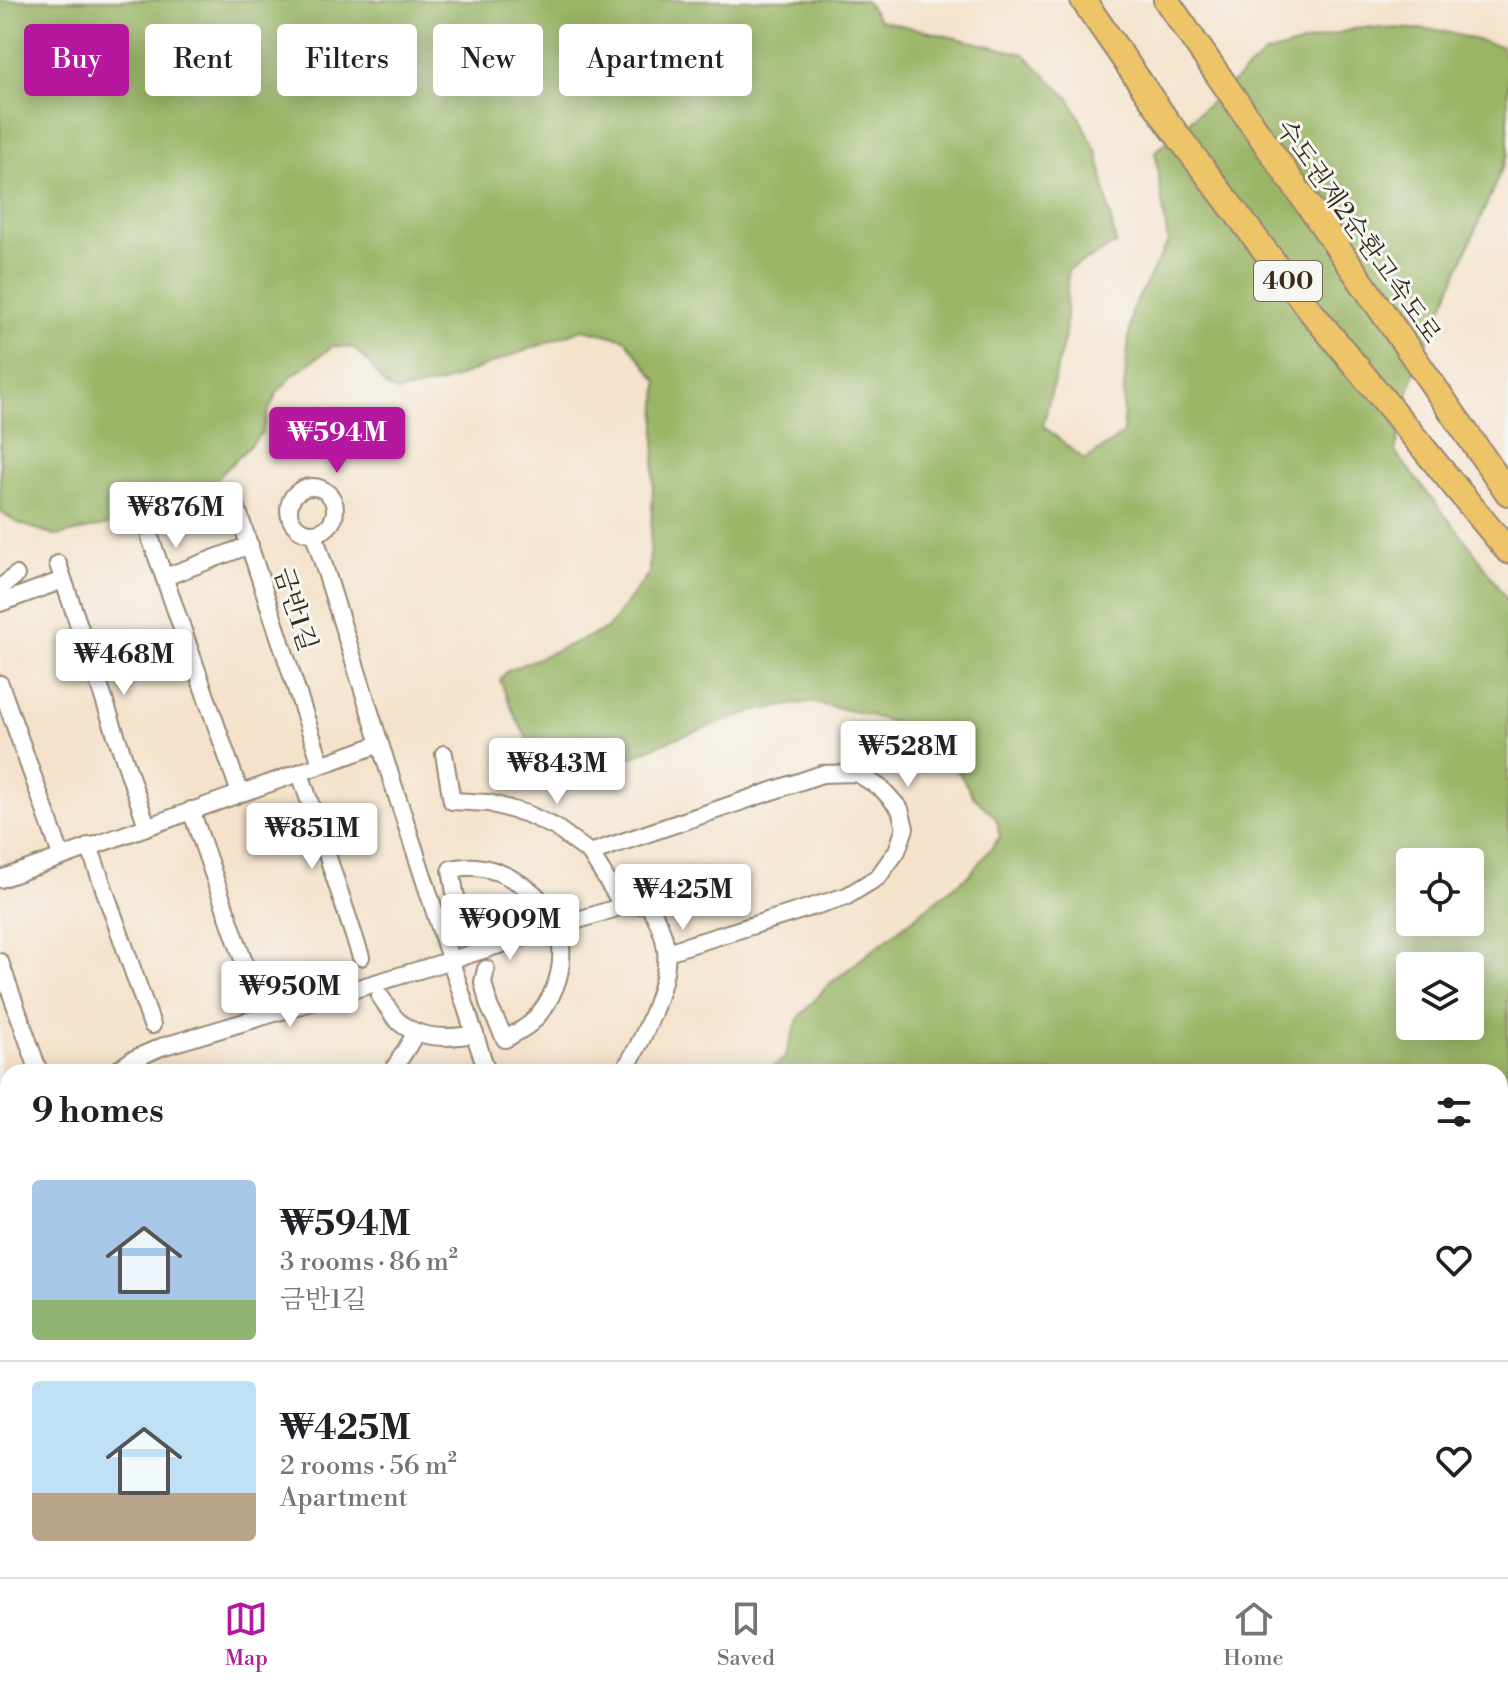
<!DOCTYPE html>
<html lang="en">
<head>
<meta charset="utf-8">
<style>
	:root { --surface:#fff; --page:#f6f6f6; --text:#202124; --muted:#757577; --line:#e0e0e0; --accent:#b5179e }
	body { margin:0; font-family:"Libre Bodoni","Noto Serif KR",serif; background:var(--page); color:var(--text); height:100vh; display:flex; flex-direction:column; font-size:30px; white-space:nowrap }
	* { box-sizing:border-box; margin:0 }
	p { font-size:26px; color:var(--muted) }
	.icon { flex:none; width:44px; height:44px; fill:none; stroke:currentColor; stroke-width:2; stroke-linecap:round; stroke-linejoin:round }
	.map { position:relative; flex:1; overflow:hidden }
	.panel { position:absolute; left:0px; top:1064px; width:1508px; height:514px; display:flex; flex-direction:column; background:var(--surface); border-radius:24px 24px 0 0; box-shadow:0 4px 20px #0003 }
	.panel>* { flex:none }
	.top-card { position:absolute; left:24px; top:24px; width:800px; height:72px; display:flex; gap:16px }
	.controls { position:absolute; left:1396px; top:848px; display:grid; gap:16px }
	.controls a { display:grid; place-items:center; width:88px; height:88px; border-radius:8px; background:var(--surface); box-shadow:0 4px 20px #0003; font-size:40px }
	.price { position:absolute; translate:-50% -68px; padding:0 18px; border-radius:8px; background:#fff; color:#222; font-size:26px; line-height:52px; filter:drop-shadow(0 2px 4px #0008) }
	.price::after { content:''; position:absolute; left:50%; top:48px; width:24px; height:18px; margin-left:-12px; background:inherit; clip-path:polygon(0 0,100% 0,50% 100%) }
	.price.selected { background:var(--accent); color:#fff }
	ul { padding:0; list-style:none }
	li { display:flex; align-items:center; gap:24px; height:200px; padding:0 32px }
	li+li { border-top:2px solid var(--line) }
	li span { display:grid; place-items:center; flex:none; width:224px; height:160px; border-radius:8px; color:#555 }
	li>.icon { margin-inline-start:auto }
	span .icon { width:96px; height:96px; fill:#fffc; stroke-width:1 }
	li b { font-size:34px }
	h2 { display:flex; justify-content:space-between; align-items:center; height:96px; padding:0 32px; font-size:34px }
	.pill { padding:0 28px; border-radius:8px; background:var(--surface); box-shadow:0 4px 20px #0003; font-size:28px; line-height:72px }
	.pill.selected { background:var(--accent); color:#fff }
	.menu { display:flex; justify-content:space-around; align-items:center; height:112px; border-top:2px solid var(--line); background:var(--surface); font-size:22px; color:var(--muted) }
	.menu a { display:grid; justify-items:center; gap:4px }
	.menu .selected { color:var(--accent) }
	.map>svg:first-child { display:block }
</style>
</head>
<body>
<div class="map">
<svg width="1508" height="1577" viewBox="0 0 1508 1577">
	<rect width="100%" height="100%" fill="#f6f6f2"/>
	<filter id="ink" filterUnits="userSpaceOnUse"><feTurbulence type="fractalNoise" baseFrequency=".0125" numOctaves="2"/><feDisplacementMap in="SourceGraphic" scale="16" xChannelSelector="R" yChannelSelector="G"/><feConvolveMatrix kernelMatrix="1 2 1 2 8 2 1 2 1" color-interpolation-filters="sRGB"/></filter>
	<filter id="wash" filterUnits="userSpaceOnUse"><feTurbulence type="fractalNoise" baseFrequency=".006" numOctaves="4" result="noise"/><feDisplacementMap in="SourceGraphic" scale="32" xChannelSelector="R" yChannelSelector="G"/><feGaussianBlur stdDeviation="1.8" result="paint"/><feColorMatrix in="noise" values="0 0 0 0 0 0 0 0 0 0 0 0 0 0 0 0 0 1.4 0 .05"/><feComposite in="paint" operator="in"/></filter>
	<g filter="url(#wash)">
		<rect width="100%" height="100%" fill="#f4e2ca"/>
		<g fill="#9ab566" stroke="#6a7042" stroke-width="2" fill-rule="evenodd">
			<path d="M0,0H865L879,20L1024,54L1070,99L1098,154L1116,244L1068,270L1065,335L1043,426L1085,460L1123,434L1124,388L1132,310L1168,242L1155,152L1265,54L1360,27L1438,30L1501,46L1508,62V154L1413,376L1395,452L1473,550L1508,602V1203L1500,1208V1072H740L742,1069L773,1067L784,1059L798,1019L828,985L970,874L1000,837L996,818L973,796L952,761L917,729L861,713L809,702L751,712L665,742L588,777L552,780C532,748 513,716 500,680L507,671L607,629L649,573L658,382L625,339L583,329L500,360L442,383L397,392L384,385L368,362L354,348L333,346L292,376L277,393L268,412L262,433L217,479L166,506L126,521L57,536L18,523L0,511ZM1410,862H1470V922H1410ZM1410,966H1470V1026H1410Z"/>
			<path d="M8,1394V1570H89L85,1577H0V1396Z"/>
			<path d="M162,1570H606L602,1577H163Z"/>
			<path d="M742,1570H1314L1309,1577H741Z"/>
		</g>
	</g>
	<g filter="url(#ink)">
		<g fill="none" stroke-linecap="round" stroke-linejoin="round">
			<defs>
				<g id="minor">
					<circle cx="312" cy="510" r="23"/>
					<path d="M232,493L321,764"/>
					<path d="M314,534L380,744L487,1072"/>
					<path d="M150,537L240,793"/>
					<path d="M58,564L147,826"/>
					<path d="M165,577L250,545"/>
					<path d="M0,591L4,585L16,575"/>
					<path d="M0,603L63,580"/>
					<path d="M0,684L61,855"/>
					<path d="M444,754L452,801L489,803L527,814L555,827L590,853L623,906"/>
					<path d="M300,773L361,957"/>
					<path d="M191,810L255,994"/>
					<path d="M89,846L152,1025"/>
					<path d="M590,853L822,774L857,773L882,789L900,809L905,828L897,851L878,877L847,896L667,952"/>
					<path d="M0,879L380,744"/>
					<path d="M463,920L455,893L451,869C459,868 468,866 476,867C491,868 504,874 516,881C572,912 575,979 531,1023C524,1029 514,1034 505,1039L489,1006L483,982L486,969"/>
					<path d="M0,962L39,1072"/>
					<path d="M380,996C385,1003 390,1012 395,1018C415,1040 448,1039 475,1034"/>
					<path d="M115,1072L132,1060L161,1047L429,967L623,906L648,904C657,919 664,932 666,950C670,981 641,1047 622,1072"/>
					<path d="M392,1072L416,1033"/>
					<path d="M0,1149L8,1146"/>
					<path d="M0,1196L6,1218"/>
					<path d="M0,1339L8,1336"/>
					<path d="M1500,1453L1508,1445"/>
					<path d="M1429,1570L1438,1577"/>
					<path d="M1384,1577L1390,1570"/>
				</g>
				<g id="highway">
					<path d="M1083,0L1169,124L1309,309L1508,551"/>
					<path d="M1166,0L1508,493"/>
				</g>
			</defs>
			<use href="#minor" stroke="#988674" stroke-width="20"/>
			<use href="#highway" stroke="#988674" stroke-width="28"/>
			<use href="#minor" stroke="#fff" stroke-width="16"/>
			<use href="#highway" stroke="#eec469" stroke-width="24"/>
		</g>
	</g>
	<g text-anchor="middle" stroke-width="6" stroke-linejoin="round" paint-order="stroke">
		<rect fill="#f6f6f2" stroke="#73675e" stroke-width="2" x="1254" y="261" width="68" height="40" rx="6"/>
		<g font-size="24" font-weight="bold" fill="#3b2a1e">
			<text x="1288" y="289">400</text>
		</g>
		<g font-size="26" fill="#3b2a1e" stroke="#f6f6f2">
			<text transform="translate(1359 231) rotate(55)" y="9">수도권제2순환고속도로</text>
			<text transform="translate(296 609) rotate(72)" y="9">금반1길</text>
		</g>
	</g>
</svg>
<div class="controls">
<a><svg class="icon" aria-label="locate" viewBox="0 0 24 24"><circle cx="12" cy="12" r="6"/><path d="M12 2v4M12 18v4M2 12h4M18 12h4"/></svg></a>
<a><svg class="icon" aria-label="layers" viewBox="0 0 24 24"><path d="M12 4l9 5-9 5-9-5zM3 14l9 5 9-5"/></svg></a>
</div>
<b class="price selected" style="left:337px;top:475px">₩594M</b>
<b class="price" style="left:176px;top:550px">₩876M</b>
<b class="price" style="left:124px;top:697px">₩468M</b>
<b class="price" style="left:908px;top:789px">₩528M</b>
<b class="price" style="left:557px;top:806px">₩843M</b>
<b class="price" style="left:312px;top:871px">₩851M</b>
<b class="price" style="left:683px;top:932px">₩425M</b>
<b class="price" style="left:510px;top:962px">₩909M</b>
<b class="price" style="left:290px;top:1029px">₩950M</b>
<div class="top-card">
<a class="pill selected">Buy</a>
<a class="pill">Rent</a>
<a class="pill">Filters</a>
<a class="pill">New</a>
<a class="pill">Apartment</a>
</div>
<section class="panel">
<h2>9 homes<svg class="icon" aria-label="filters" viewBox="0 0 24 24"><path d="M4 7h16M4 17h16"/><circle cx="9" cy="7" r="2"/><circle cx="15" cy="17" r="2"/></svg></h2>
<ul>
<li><span style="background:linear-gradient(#a9c7e8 75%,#8fb573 0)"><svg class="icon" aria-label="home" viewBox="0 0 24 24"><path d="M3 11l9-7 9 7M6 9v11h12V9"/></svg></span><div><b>₩594M</b><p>3 rooms · 86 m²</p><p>금반1길</p></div><svg class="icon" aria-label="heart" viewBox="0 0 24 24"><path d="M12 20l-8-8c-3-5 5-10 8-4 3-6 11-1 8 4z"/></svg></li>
<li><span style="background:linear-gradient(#bfe0f5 70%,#b9a48a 0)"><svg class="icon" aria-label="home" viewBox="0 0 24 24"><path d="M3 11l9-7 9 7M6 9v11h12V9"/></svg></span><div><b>₩425M</b><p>2 rooms · 56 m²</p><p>Apartment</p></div><svg class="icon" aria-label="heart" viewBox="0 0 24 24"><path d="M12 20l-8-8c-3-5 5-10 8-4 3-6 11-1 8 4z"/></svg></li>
</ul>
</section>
</div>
<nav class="menu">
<a class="selected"><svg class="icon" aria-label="map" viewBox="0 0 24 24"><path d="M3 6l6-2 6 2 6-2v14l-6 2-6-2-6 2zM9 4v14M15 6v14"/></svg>Map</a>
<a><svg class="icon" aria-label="saved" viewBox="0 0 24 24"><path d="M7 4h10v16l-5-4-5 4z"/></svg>Saved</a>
<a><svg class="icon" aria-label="home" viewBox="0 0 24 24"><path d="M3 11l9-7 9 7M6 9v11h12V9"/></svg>Home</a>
</nav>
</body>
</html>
